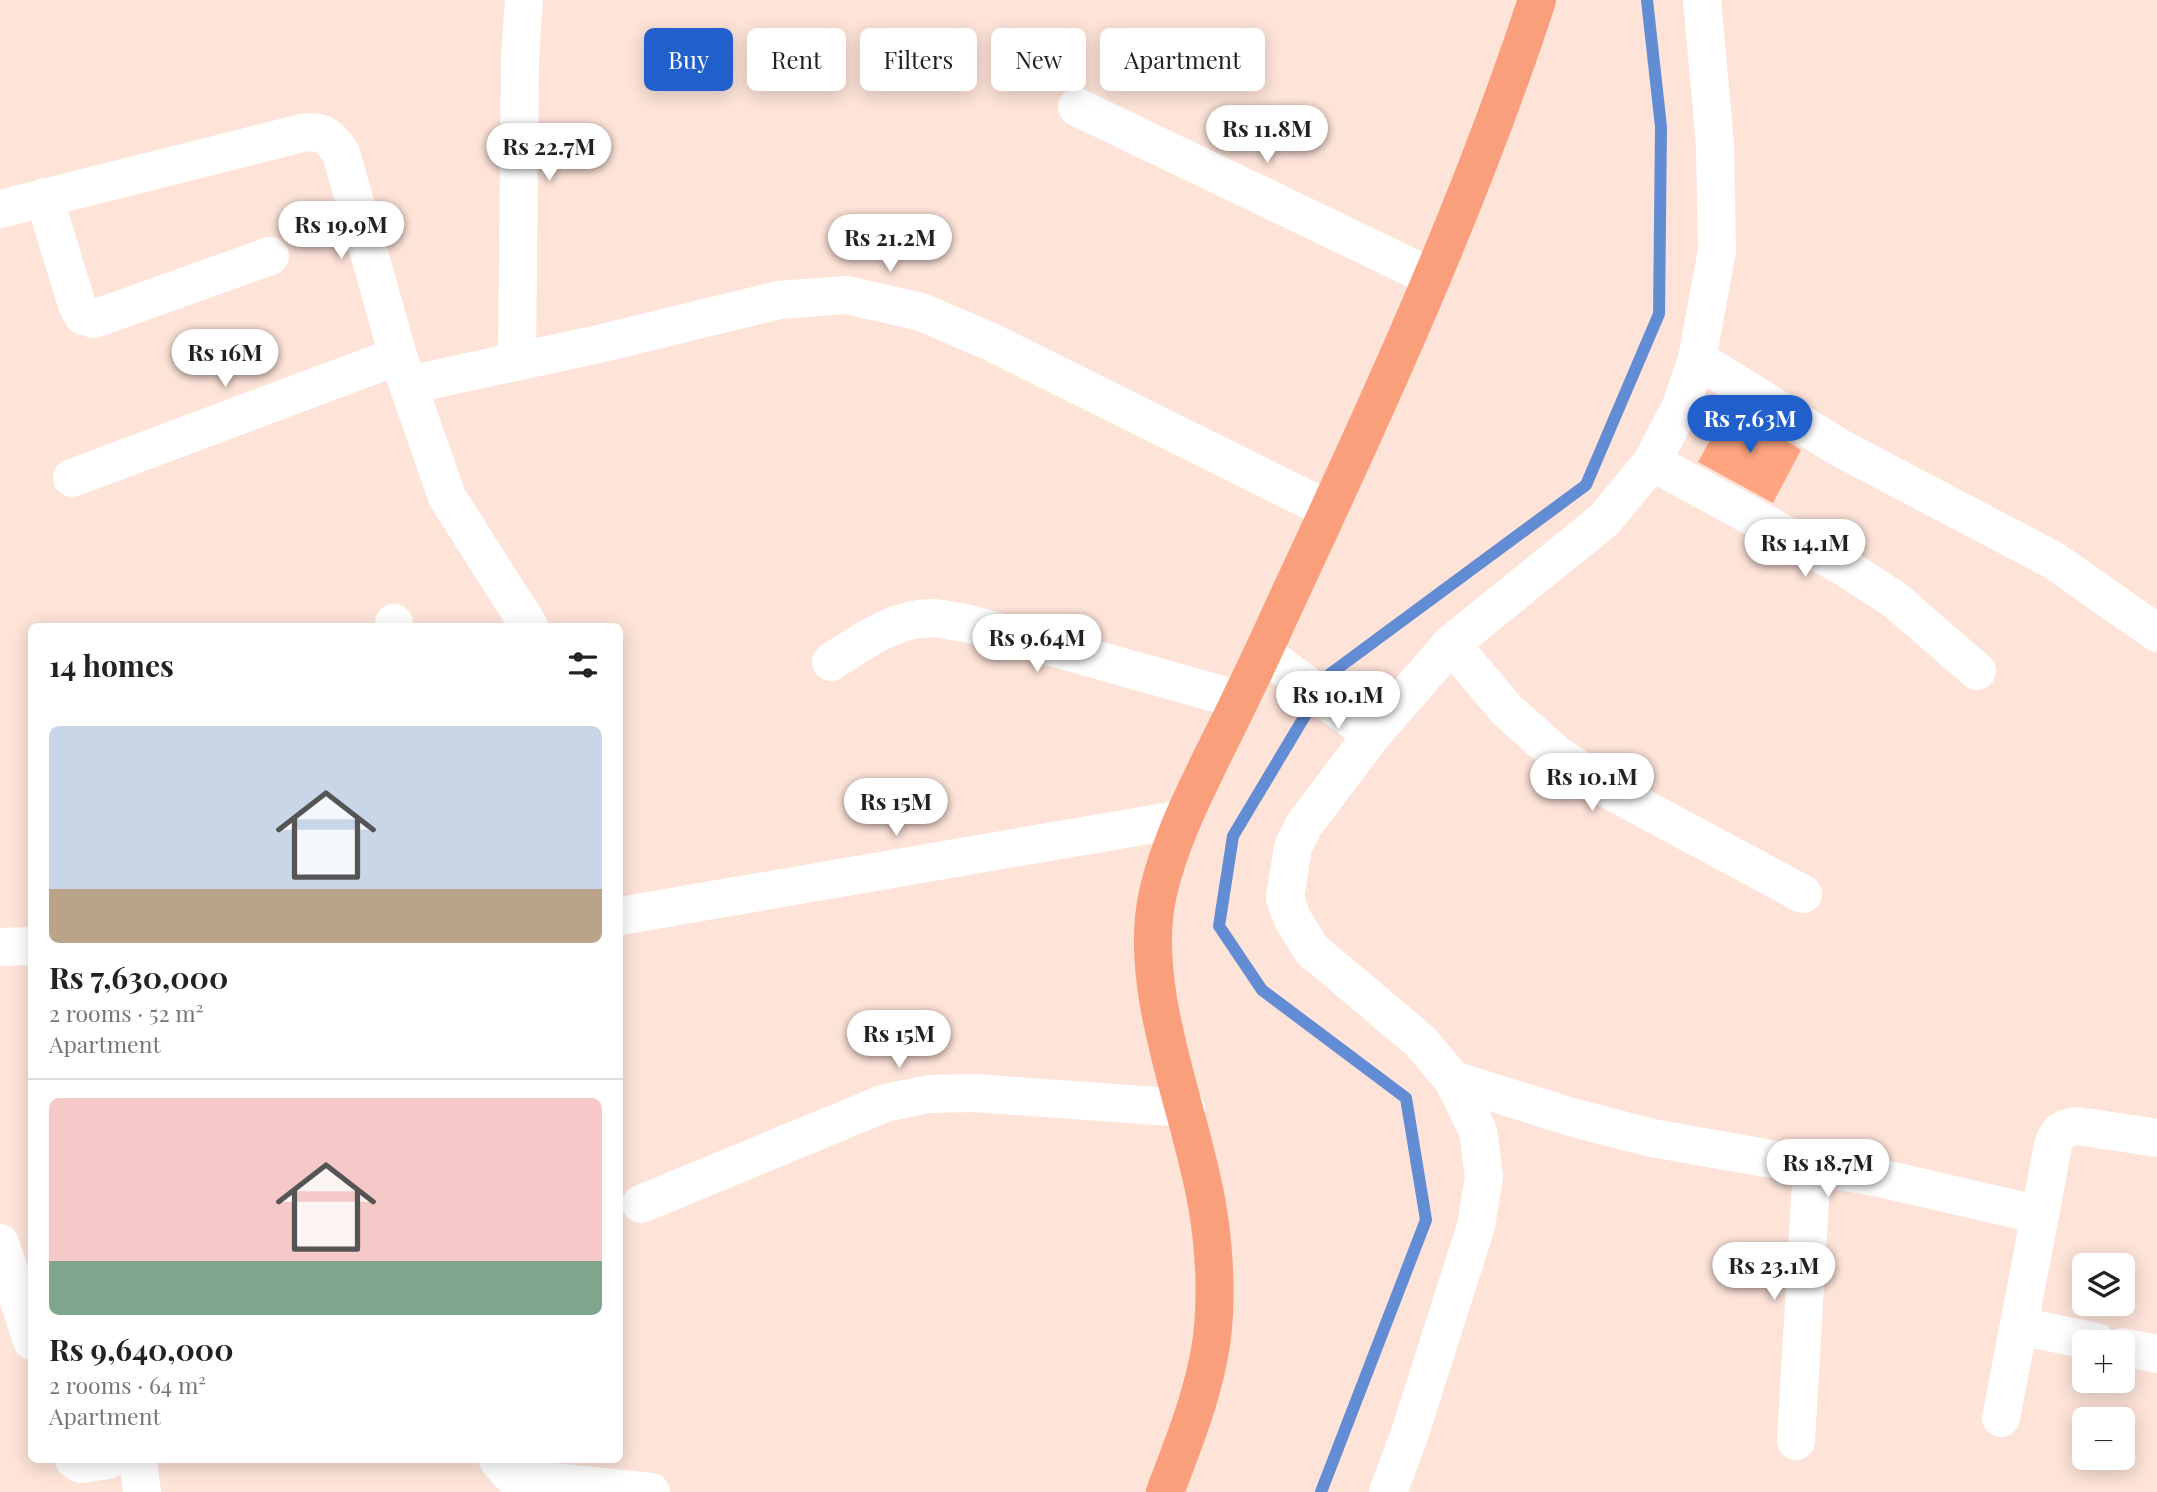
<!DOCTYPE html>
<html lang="en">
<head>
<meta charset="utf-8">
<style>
	:root { --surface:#fff; --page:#f6f6f6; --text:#222; --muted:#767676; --line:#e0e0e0; --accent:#2160cc }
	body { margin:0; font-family:"Playfair Display",serif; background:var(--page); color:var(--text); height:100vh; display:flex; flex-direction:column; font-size:26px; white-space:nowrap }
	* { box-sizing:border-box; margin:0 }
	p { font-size:23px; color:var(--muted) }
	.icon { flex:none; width:38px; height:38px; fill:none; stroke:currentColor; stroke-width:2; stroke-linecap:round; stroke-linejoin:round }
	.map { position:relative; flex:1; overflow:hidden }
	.details { position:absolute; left:28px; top:623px; width:595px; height:840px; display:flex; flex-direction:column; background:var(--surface); border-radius:10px; box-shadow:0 4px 18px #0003 }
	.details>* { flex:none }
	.hud { position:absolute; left:644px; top:28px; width:665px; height:63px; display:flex; gap:14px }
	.buttons { position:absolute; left:2072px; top:1253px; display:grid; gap:14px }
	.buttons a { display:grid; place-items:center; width:63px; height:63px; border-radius:10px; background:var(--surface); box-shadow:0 4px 18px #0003; font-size:35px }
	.price { position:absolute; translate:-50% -60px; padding:0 16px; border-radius:24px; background:#fff; color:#222; font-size:23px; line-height:46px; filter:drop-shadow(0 2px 4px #0008) }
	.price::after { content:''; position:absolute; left:50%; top:42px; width:21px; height:16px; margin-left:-10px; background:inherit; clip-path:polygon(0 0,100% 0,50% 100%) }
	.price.selected { background:var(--accent); color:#fff }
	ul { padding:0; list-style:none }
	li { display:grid; align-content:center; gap:14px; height:371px; padding:0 21px }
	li+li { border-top:2px solid var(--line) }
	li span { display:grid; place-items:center; height:217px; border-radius:10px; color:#555 }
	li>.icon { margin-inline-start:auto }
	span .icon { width:126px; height:126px; fill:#fffc; stroke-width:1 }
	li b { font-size:30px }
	h2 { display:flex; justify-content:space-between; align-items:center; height:84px; padding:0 21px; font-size:30px }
	.chip { padding:0 24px; border-radius:10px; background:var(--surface); box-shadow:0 4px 18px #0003; font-size:24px; line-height:63px }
	.chip.selected { background:var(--accent); color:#fff }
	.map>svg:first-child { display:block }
</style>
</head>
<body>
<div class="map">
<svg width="2157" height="1492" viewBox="0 0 2157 1492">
	<rect width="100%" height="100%" fill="#fde3d8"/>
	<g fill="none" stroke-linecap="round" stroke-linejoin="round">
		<path stroke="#628cd4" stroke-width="12" d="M1321,1492L1426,1220L1406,1098L1262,990L1219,926L1233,836L1330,674L1586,485L1659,314L1661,127L1647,0"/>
	</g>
	<path fill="#fea480" d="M1729,405L1801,450L1773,503L1698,462Z"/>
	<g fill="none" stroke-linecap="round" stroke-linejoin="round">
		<g stroke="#fff" stroke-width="38">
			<path d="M1077,107L1431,277"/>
			<path d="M44,197L77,305L83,316L94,319L270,256"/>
			<path d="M0,209L302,133C322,130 330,136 341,153L398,356L447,497L529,626"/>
			<path d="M1697,359L1840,448L2053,560L2157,633"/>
			<path d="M517,362L520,58L524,0"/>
			<path d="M408,385L603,343L779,300L847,295L921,312L989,341L1329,510"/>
			<path d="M1652,462L1843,566L1895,600L1977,671"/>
			<path d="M72,478L398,356"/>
			<path d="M394,623V626"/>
			<path d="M1451,644L1506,709L1556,754L1613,792L1803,894"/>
			<path d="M1263,652L1372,735"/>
			<path d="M831,662C862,642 894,618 932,618C945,619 958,622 970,624L1240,700"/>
			<path d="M620,916L1182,819"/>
			<path d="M0,947L32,946"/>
			<path d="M1453,1080L1571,1117L1652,1138L1880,1178L2040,1215L2053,1145C2058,1131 2064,1127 2078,1126L2157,1138"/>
			<path d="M641,1204L885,1103L929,1094L974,1093L1186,1108"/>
			<path d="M0,1243L32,1341"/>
			<path d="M2019,1326L2097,1342"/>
			<path d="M2123,1347L2157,1354"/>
			<path d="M2001,1418L2040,1215"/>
			<path d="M1796,1441L1812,1166"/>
			<path d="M74,1460L81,1464L108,1460"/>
			<path d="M138,1460L142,1492"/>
			<path d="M498,1460L511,1475L524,1479L651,1492"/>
			<path d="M1388,1492L1409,1436L1476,1226L1484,1177L1478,1131L1453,1080L1420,1041L1312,950L1292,918L1285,898L1293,847L1304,825L1372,735L1451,644L1604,520L1652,462L1681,406L1697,359L1717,251L1715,144L1702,0"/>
		</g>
		<path stroke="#fa9f7b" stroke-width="38" d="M1165,1492C1182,1447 1200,1403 1209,1356C1218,1311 1215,1250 1207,1205C1191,1109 1136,989 1158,893C1169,844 1192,798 1214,753C1239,703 1263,653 1286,602C1377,407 1470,205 1537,0"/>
	</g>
</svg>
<div class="buttons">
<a><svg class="icon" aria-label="layers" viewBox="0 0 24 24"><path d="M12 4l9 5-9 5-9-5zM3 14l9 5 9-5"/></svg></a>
<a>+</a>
<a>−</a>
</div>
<b class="price" style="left:1267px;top:165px">Rs 11.8M</b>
<b class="price" style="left:549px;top:183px">Rs 22.7M</b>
<b class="price" style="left:341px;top:261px">Rs 19.9M</b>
<b class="price" style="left:890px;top:274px">Rs 21.2M</b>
<b class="price" style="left:225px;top:389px">Rs 16M</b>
<b class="price selected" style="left:1750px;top:455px">Rs 7.63M</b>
<b class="price" style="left:1805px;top:579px">Rs 14.1M</b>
<b class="price" style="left:1037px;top:674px">Rs 9.64M</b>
<b class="price" style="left:1338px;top:731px">Rs 10.1M</b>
<b class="price" style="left:1592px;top:813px">Rs 10.1M</b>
<b class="price" style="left:896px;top:838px">Rs 15M</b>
<b class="price" style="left:899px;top:1070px">Rs 15M</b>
<b class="price" style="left:1828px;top:1199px">Rs 18.7M</b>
<b class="price" style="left:1774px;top:1302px">Rs 23.1M</b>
<div class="hud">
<a class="chip selected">Buy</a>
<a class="chip">Rent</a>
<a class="chip">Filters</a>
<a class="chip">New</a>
<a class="chip">Apartment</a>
</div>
<section class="details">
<h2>14 homes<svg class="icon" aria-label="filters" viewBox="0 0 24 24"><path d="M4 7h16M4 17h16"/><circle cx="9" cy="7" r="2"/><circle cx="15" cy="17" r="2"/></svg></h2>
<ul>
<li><span style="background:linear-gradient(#c9d6e8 75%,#b9a48a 0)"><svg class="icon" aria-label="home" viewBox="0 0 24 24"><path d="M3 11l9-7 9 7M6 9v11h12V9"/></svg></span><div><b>Rs 7,630,000</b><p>2 rooms · 52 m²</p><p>Apartment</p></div></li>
<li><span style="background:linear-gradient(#f6c9c9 75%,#7fa58c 0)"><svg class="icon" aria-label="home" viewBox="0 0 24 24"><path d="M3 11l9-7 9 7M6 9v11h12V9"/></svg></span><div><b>Rs 9,640,000</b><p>2 rooms · 64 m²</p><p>Apartment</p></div></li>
</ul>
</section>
</div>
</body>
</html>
